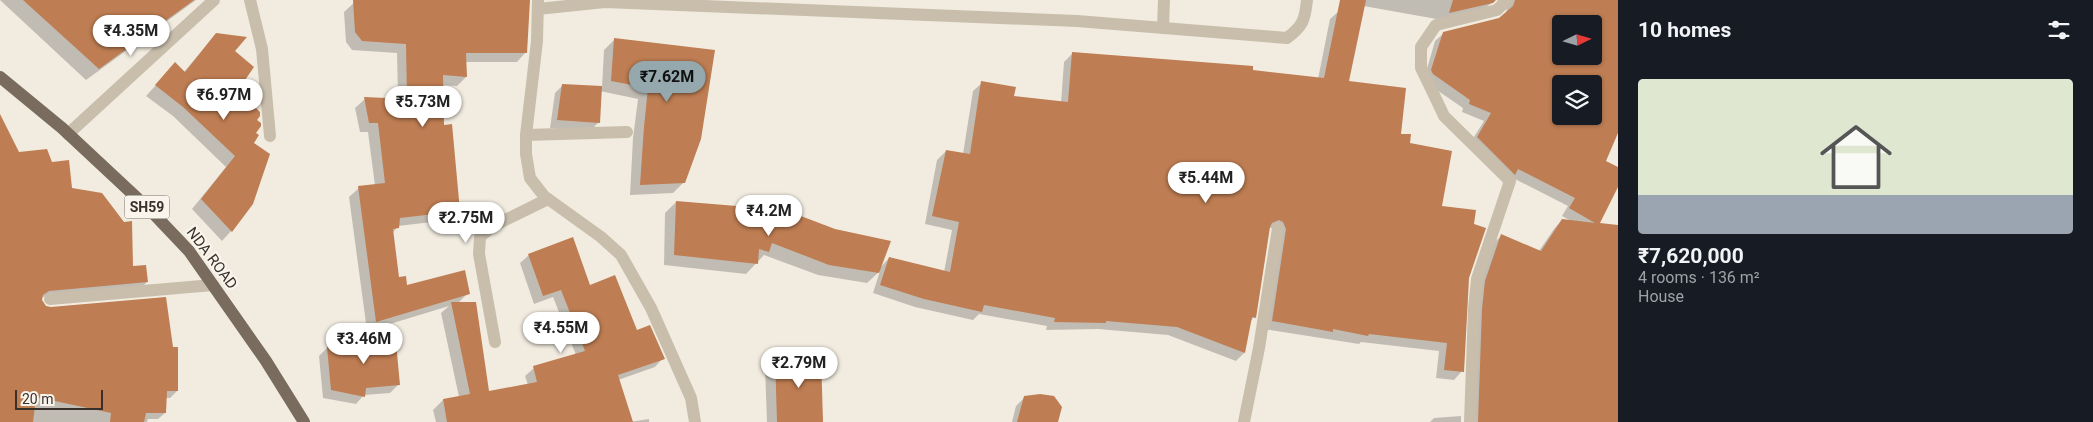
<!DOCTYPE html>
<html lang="en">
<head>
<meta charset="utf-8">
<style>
	:root { --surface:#171b24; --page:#20242c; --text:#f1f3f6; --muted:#9ea1a6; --accent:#94a8ae }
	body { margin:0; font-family:Roboto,sans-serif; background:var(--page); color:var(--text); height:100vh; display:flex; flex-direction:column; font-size:19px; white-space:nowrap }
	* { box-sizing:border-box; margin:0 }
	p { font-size:16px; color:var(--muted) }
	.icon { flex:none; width:28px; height:28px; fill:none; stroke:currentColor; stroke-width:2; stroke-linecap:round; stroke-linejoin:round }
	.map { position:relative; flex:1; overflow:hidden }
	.drawer { display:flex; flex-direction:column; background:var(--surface); width:475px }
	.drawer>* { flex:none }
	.needle { width:32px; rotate:85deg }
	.buttons { position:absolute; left:1552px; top:15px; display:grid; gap:10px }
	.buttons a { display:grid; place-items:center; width:50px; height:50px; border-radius:5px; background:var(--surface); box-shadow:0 1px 4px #0004; font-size:25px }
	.scale { position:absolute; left:15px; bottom:12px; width:88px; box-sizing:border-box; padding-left:5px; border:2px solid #38312b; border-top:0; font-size:14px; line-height:18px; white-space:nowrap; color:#38312b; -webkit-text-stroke:4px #f9f5ec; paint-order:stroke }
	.price { position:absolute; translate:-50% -42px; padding:0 11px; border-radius:18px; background:#fff; color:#222; font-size:16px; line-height:32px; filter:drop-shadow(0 1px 2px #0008) }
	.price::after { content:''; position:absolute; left:50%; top:30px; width:15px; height:11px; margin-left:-8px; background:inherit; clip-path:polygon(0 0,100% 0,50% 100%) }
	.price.on { background:var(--accent); color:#111 }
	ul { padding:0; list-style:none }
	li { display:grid; align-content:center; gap:10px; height:265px; padding:0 20px }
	li span { display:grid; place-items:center; height:155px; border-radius:5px; color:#555 }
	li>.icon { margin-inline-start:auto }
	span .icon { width:90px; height:90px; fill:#fffc; stroke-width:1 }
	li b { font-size:21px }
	h2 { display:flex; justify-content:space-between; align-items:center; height:60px; padding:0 20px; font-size:21px }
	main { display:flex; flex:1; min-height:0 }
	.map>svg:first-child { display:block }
</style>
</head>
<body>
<main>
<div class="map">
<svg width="1618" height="422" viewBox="0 0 1618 422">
	<rect width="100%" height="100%" fill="#f2ece0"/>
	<g fill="#0003" fill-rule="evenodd">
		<path d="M0,0H196L86,80Z"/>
		<path d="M357,0H529L526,52L517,62H465L466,77L457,86L442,85L443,127L459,211L449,220L398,226L392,234L398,278L406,286L468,293L458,303L488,392L528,385L525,376L534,368L576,355L553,297L534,304L520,263L529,255L589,287L663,358L655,367L618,380L609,422H436L433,410L443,400L459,397L441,313L449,306L367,331L349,197L359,188L375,186L368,132H360L355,108L365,99L398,100L397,53L352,50L346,42L344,12Z"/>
		<path d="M1359,0H1495L1483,10L1442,20L1358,5Z"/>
		<path d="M1496,0H1618V130L1604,161L1618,168V184L1598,224L1618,227V422H1470L1477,290L1493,244L1501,236L1539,251L1554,229L1562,220L1571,221L1562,216L1568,206L1511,177L1469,145L1484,121L1462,112L1463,108L1425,82L1424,79L1435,41L1444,33L1500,19L1506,14L1507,7L1505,2ZM1561,24H1594V56H1561ZM1561,84H1594V116H1561Z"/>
		<path d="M1339,11L1348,82L1409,144L1440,207L1468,278L1462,371L1454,380L1436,378L1439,351L1361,342L1359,344L1264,329L1275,230L1269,227L1254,317L1250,322L1244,353L1236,361L1168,335L1098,329L1046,330L1047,326L979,314L973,320L915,307L873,293L880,271L867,283L818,275L764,255L746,274L664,265L665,213L676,202L880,268L889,258L944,272L952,230L925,224L937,160L946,151L963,154L973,91L982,83L1013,97L1061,103L1064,62L1072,54L1318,79L1330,19Z"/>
		<path d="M216,34L233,51L242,83L253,107L255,120L252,143L231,231L222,241L192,209L226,167L173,116L146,96L166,74L184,72Z"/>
		<path d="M615,39L714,51L684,182L673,193L630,195L633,138L638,99L600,91L599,122L591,130L550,128L555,93L563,85L602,87L604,50Z"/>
		<path d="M0,117L18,154L51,163L131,268L147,282L140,289L41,297L43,305L177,391L170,398H165V413L158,419H148L147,422H0Z"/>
		<path d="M367,336L398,385L390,393L364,395L356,404L323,398L319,356L327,348L359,344Z"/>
		<path d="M776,357L822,422H767L765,368Z"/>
		<path d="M1024,398L1056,422H1012L1016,406Z"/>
		<path d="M1461,416V422H1430L1434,418Z"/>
		<path d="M649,419V422H629Z"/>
	</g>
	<g fill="#be7d52" fill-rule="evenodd">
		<path d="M23,0H194L99,69Z"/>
		<path d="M353,0H530L527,53H466L467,77L443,75L444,125L452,124L460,211L400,218L399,228L393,229L399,277L406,276L407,285L465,270L470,294L376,322L358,186L385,183L378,123H369L364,97L407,99L406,44L362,41L355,32Z"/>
		<path d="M1340,0H1366L1349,81L1406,88L1401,134H1411L1410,143L1452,151L1442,206L1476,210L1474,224L1486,228L1469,278L1464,372L1444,370L1447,343L1369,334L1368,336L1333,329V332L1272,321L1286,229L1283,222L1279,220L1272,223L1270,227L1256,318L1252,317L1245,353L1177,327L1106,321V323L1054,322L1055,318L984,305L982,312L924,299L880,285L889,257L950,272L959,222L932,216L946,150L970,154L981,81L1016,87L1014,96L1068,102L1072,52L1253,66V70L1324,78Z"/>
		<path d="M1453,0H1496L1493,3L1449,13Z"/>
		<path d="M1515,0H1618V133L1606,161L1618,167V187L1600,223L1618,225V422H1478L1482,309L1485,281L1501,234L1541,251L1562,219L1595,223L1569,208L1575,198L1518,169L1515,175L1477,137L1491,113L1469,104L1470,100L1433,74L1431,70L1443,32L1499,18L1513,6ZM1561,24H1594V56H1561ZM1561,84H1594V116H1561Z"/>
		<path d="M216,33L247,37L235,51L254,67L243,83L258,96L254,106L260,112V116L257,120L261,123V126L256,133L259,135L254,143L270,154L253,204L232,232L201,199L235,156L183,107L155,85L175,62L185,72Z"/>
		<path d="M614,38L715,50L701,139L685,183L640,185L644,127L648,88L611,81Z"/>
		<path d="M562,84L602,86L600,123L557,120Z"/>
		<path d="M0,114L19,152L47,149L52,162L69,160L72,188L102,193L124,222L132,221L133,266L146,265L148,282L49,291L43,295L42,300L46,306L51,307L166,297L173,347H178V391H167L166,413H146L144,422H110L111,413L36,397L33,422H0Z"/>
		<path d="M676,201L785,210L835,229L891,241L879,273L829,265L772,243L769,252L759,249L758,264L674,255Z"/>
		<path d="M573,237L590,285L615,275L637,330L650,325L665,359L618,375L633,422H447L443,399L470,394L451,302H476L489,391L537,382L533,366L585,351L561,290L543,296L528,254Z"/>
		<path d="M395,332L400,385L366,388L365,397L331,390L327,347L367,341L366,335Z"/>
		<path d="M821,355L823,422H777L775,356Z"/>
		<path d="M1040,394L1054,396L1062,407L1058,422H1017L1024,396Z"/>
	</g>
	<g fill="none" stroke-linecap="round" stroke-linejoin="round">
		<g stroke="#c9beac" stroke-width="12">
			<path d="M250,0L262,49L270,136"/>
			<path d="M538,0L537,41L526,135V154L530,178L544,196L601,237L621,255L651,308L691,398L695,422"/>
			<path d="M538,9L605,2L1077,21L1287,38C1303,26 1305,20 1307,0"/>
			<path d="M1163,28L1164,0"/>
			<path d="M68,134L214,0"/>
			<path d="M526,135L627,132"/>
			<path d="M50,299L213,285"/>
			<path d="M495,342L479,254L480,237L493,226L548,199"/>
			<path d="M1244,422L1259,348L1278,228"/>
			<path d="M1470,422L1474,308L1477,279L1510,181L1444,116L1436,99L1421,68V47L1436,25L1497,10L1507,0"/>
		</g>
		<path stroke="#796b5d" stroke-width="12" d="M0,77L62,128L152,212L189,251L266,361L304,422"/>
	</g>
	<g text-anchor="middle" stroke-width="4.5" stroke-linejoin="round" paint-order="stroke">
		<rect fill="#f9f5ec" stroke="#726c65" stroke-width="1" x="124.5" y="195.5" width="45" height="23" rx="4"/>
		<g font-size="14" font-weight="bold" fill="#38312b">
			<text x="147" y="212">SH59</text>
		</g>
		<g font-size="15" fill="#38312b" stroke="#f9f5ec">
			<text transform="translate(212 258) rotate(53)" y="5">NDA ROAD</text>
		</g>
	</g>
</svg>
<div class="buttons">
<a><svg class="needle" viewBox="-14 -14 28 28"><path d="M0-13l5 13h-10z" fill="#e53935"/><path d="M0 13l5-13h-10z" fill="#9ea1a6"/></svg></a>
<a><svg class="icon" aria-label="layers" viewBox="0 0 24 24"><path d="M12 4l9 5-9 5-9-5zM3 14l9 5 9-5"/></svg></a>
</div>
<div class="scale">20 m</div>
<b class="price" style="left:131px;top:57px">₹4.35M</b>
<b class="price on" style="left:667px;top:103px">₹7.62M</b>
<b class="price" style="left:224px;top:121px">₹6.97M</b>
<b class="price" style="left:423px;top:128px">₹5.73M</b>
<b class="price" style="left:1206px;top:204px">₹5.44M</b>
<b class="price" style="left:769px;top:237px">₹4.2M</b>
<b class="price" style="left:466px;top:244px">₹2.75M</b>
<b class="price" style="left:561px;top:354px">₹4.55M</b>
<b class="price" style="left:364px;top:365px">₹3.46M</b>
<b class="price" style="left:799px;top:389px">₹2.79M</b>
</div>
<section class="drawer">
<h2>10 homes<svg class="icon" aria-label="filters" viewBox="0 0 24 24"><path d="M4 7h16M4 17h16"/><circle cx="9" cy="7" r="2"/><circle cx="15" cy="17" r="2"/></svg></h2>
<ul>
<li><span style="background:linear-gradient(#dfe7d0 75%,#9aa5b1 0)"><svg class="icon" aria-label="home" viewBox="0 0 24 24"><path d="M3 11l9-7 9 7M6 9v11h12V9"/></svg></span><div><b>₹7,620,000</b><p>4 rooms · 136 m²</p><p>House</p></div></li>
</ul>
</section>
</main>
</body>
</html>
